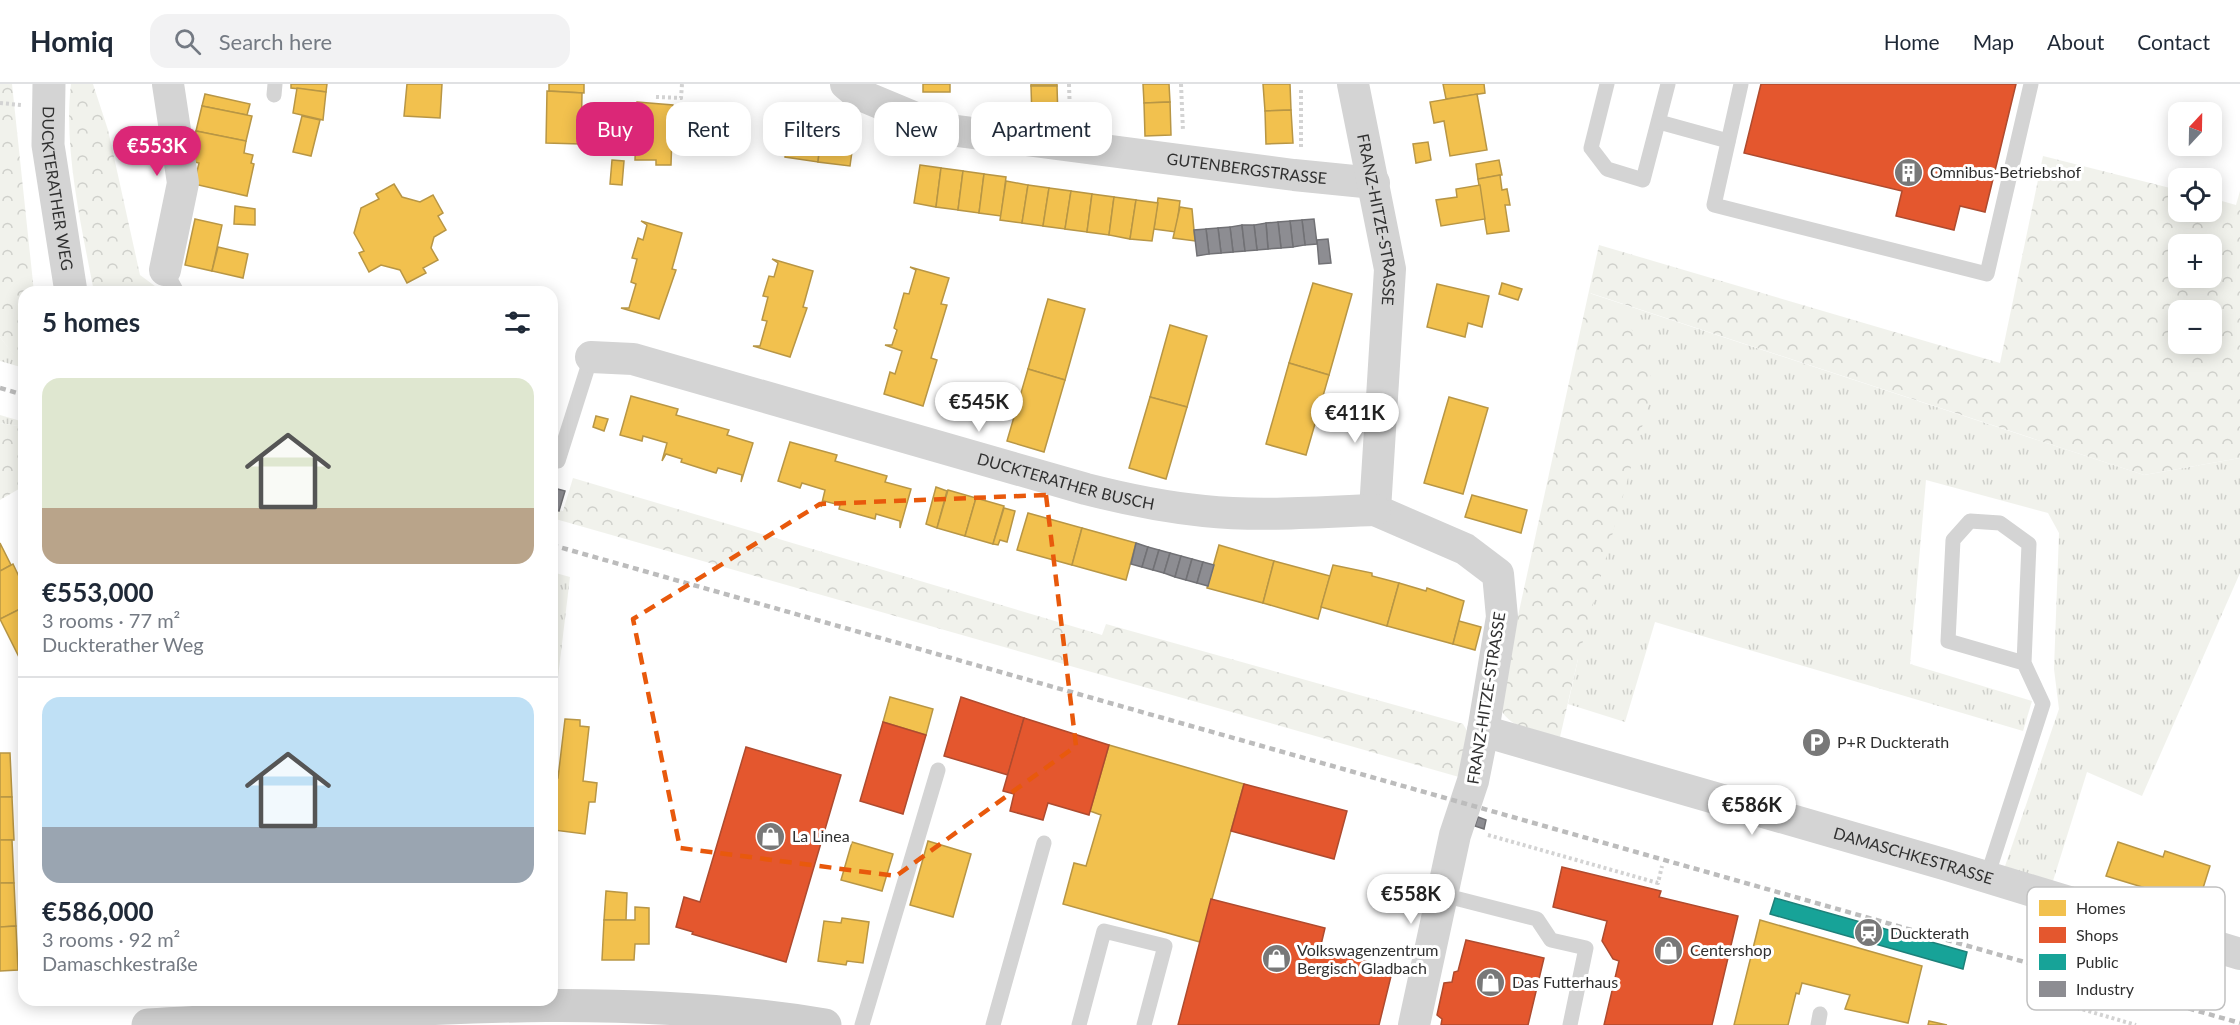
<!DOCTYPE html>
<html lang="en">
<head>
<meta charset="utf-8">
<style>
	:root { --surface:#fff; --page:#f2f2f3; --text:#1f2937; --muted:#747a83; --line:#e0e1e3; --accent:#db2777 }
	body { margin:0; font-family:Lato,sans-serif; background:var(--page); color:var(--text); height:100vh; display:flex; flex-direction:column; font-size:22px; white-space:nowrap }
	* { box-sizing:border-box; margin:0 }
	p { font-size:20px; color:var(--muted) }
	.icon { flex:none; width:33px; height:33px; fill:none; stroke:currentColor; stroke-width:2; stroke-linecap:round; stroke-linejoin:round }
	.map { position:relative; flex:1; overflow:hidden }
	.side { position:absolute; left:18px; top:202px; width:540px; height:720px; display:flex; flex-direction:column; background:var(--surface); border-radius:18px; box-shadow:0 3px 15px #0003 }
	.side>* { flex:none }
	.guide { position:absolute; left:576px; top:18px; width:570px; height:54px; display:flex; gap:12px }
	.needle { width:39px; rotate:22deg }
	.tools { position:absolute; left:2168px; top:18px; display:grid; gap:12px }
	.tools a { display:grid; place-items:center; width:54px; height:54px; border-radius:12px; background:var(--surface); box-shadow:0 3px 15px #0003; font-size:30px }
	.price { position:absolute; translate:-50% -51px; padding:0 14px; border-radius:21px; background:#fff; color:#222; font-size:20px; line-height:39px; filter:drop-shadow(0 2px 3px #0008) }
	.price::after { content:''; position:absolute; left:50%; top:36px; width:18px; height:14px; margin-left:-9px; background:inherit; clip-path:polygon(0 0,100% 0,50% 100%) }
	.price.selected { background:var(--accent); color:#fff }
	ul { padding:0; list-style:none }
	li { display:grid; align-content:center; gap:12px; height:318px; padding:0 24px }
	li+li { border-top:2px solid var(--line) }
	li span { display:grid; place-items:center; height:186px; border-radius:18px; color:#555 }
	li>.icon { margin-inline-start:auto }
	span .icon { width:108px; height:108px; fill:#fffc; stroke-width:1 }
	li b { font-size:26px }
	h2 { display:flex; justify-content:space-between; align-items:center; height:72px; padding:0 24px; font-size:26px }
	.tag { padding:0 21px; border-radius:18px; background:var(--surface); box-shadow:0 3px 15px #0003; font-size:21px; line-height:54px }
	.tag.selected { background:var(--accent); color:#fff }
	header { display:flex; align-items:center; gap:36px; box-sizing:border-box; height:84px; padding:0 30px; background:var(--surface); border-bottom:2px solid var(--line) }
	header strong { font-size:28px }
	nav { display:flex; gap:33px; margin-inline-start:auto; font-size:21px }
	.search { width:420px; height:54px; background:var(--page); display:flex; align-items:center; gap:15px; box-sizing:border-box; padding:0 21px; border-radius:18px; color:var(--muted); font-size:22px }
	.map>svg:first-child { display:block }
</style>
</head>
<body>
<header>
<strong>Homiq</strong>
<div class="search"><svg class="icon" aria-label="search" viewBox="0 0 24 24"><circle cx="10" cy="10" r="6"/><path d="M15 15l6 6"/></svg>Search here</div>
<nav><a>Home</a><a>Map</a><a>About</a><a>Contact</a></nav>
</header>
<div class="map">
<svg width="2240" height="941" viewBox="0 0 2240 941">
	<defs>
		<pattern id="grass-tufts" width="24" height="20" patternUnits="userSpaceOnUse" patternTransform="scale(1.5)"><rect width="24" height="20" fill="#f1f2ec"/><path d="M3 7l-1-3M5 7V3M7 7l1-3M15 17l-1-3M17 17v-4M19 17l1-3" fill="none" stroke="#cfd0cb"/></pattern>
		<pattern id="forest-crowns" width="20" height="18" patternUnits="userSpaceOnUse" patternTransform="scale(1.5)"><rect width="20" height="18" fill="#f1f2ec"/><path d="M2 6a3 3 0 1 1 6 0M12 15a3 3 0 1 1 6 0" fill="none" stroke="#cfd0cb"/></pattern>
	</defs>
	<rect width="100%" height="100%" fill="#fff"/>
	<g fill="url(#grass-tufts)">
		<path d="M1589,209L2144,391L2240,374V489L2142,712L2087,688L2052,800L2004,785L2059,625L2054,585L2059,449L2048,429L1926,396L1910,580L2032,617L2023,647L1655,538L1625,638L1568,620L1578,575Z"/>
		<path d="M0,253L18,276L24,279V284L0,277Z"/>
		<path d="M0,331L24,338V343L0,339Z"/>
		<path d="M552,488L570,493L552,643Z"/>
	</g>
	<g fill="url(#forest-crowns)" fill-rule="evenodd">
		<path d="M0,0H12L34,208H24V279L18,277L0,253Z"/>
		<path d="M71,0H93L108,46L140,191L163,208H94C82,145 63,64 71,0Z"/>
		<path d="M2043,72L2178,106V128H2211V114L2236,121L2240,107V374L2144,391L1590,209L1648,260L1652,307L1578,575L1560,653C1538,647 1504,645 1499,619L1599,161L2000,279ZM2178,160H2211V194H2178ZM2178,226H2211V260H2178Z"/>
		<path d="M0,339L24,343V402L0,416Z"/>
		<path d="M573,394L1102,551L1106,540L1463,640L1472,655L1466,695L552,434V424L563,427Z"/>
	</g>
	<g fill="#f2c14e" stroke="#b89645" stroke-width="1.5">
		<path d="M291,0H327L326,8L291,4Z"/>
		<path d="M407,0H442L440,34L404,32Z"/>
		<path d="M549,0H584V9L549,7Z"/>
		<rect x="923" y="0" width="27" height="8"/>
		<rect x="1031" y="0" width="26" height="2"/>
		<path d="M1143,0H1169L1170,18L1144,19Z"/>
		<path d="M1263,0H1290L1291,26L1265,27Z"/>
		<path d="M1443,0H1484L1485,9L1446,15Z"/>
		<path d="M1031,2H1057L1058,34H1032Z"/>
		<path d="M297,4L326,8L323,36L293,29Z"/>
		<path d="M547,7L582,9L581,60L546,59Z"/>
		<path d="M205,10L250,20L247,31L202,22Z"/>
		<path d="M1477,10L1487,66L1450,72L1444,37L1434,39L1430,18Z"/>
		<path d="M637,18L673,21L671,81H656V76H635Z"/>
		<path d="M1170,18L1171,51L1145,52L1144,19Z"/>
		<path d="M202,22L252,32L246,57L196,47Z"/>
		<path d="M1291,26L1293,59L1266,60L1265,27Z"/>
		<path d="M302,32L320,36L311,72L293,68Z"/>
		<path d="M789,38L822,42L818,78L785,73Z"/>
		<path d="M822,42L855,46L850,82L818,78Z"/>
		<path d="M196,47L246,57L244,69L253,71L251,79L254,80L247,112L194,100L199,79L190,77Z"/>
		<path d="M1428,58L1431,76L1416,79L1413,60Z"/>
		<path d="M612,76L624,77L622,101L610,100Z"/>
		<path d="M1499,76L1502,91L1478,95L1476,80Z"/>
		<path d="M920,81L941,84L936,123L914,119Z"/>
		<path d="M941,84L963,87L958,126L936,123Z"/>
		<path d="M963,87L984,90L979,129L958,126Z"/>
		<path d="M984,90L1006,93L1001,132L979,129Z"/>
		<path d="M1500,91L1502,106L1507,105L1510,121H1505L1509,147L1487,150L1478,95Z"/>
		<path d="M1006,97L1028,101L1022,139L1000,136Z"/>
		<path d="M394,100L402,113L420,118L433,111L443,129L438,132L446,146L434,153L431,164L438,176L423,184L426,189L407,199L400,186L381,181L369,188L359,169L364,167L354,149L361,124L379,115L376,110Z"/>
		<path d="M1028,101L1049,104L1043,142L1022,139Z"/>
		<path d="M1480,101L1485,135L1441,142L1436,116L1457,113L1456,105Z"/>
		<path d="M1049,104L1071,107L1065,145L1043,142Z"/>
		<path d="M1071,107L1092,110L1087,148L1065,145Z"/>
		<path d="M1092,110L1114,113L1109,151L1087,148Z"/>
		<path d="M1114,113L1136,116L1130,155L1109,151Z"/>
		<path d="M1158,114L1180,117L1176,148L1154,145Z"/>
		<path d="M1136,116L1158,119L1152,157L1130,155Z"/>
		<path d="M235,122L255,125V141L234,140Z"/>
		<path d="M1180,123L1192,125L1195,157L1173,154Z"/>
		<path d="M195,135L222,141L212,187L185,181Z"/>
		<path d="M641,137L682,149L672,185L676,186L659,235L621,224H629L636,200L631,198L637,175L632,174L638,154L643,156L647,141Z"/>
		<path d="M218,163L248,170L243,194L212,187Z"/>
		<path d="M772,175L813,187L803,223L807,224L790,273L753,262H760L767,237L762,236L768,213L763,212L769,192L774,193L778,179Z"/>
		<path d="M910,183L949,194L941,220L947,221L931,274L937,276L923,322L884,310L890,288L895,290L902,267L885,261H892L897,246L894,244L904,209L909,210L916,186Z"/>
		<path d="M1313,199L1352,210L1329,291L1289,279Z"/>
		<path d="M1502,199L1522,205L1518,216L1499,210Z"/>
		<path d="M1437,200L1489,212L1482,243L1468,239L1465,253L1427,243Z"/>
		<path d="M1048,215L1085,225L1065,296L1028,285Z"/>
		<path d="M1170,241L1207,252L1187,323L1150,313Z"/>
		<path d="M1289,279L1329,291L1306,371L1266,360Z"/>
		<path d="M1028,285L1065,296L1044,368L1007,357Z"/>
		<path d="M631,312L678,325L676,331L729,346L727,351L753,359L741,398L742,391L718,384L716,389L681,378L682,375L666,370L662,377L667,359L643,352L642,357L620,351Z"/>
		<path d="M1150,313L1187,323L1166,395L1129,384Z"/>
		<path d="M1449,313L1488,324L1463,410L1424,399Z"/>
		<path d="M596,332L608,335L604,347L593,343Z"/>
		<path d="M790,358L837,371L835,377L887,392L885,398L911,405L900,444V437L876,430L875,435L839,425L840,421L824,417L821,423L825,406L802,399L800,404L778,397Z"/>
		<path d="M936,403L947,407L937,444L926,440Z"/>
		<path d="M948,406L976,414L965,452L937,444Z"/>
		<path d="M1472,411L1527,426L1521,449L1465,433Z"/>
		<path d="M976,414L1004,422L993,460L965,452Z"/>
		<path d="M1004,424L1015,427L1007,458L1000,456L998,461L993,460Z"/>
		<path d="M1028,429L1082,444L1072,481L1017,466Z"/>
		<path d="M1082,444L1136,459L1126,496L1072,481Z"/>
		<path d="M0,459L11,481L0,487Z"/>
		<path d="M1219,461L1274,477L1263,519L1207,504Z"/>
		<path d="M1274,477L1330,492L1318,535L1263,519Z"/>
		<path d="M13,480L24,503V523L0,535V487Z"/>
		<path d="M1333,481L1372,489V492L1399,499L1387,542L1321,523Z"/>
		<path d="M1399,499L1426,507L1427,504L1464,517L1453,560L1387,542Z"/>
		<path d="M24,523V571L19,573L0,535Z"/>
		<path d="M1459,537L1481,543L1475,566L1453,560Z"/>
		<path d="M890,613L933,625L926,651L883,638Z"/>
		<path d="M565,635L580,636V642L589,643L583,697L597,699L595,718H589L585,750L554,746L552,763L555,714H552V694H558Z"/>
		<path d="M1109,661L1244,700L1200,858L1063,820L1074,779L1086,782L1101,731L1090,727Z"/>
		<path d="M0,669H10L12,713H0Z"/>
		<path d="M0,713H12L14,756H0Z"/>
		<path d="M0,756H12L14,799H0Z"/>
		<path d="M928,757L971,770L953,833L910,821Z"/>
		<path d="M852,758L893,770L882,807L841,796Z"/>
		<path d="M2118,758L2163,773L2165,767L2210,782L2198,820L2106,792Z"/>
		<path d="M0,799H14L16,842L0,843Z"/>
		<path d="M606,807L627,809L626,836H604Z"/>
		<path d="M635,823L649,824V860H635L634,876H602L604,836H635Z"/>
		<path d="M842,834L869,838L863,879L847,877L846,881L818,877L824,837L841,839Z"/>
		<path d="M1760,836L1922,882L1908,939L1845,925L1850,911L1802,899L1799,910L1796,909L1788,941H1734Z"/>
		<path d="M16,842L18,886L0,887V843Z"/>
		<path d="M1929,937L1947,941H1928Z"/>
	</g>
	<g fill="#e4572e" stroke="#ae4b2f" stroke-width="1.5">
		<path d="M1761,0H2016L1985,128L1960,122L1954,146L1896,132L1902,107L1744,69Z"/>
		<path d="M961,613L1024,634L1008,691L944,672Z"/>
		<path d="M1024,634L1109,661L1089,731L1048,719L1043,736L1010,727L1014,710L1003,707Z"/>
		<path d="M883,638L926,651L903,730L860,717Z"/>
		<path d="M746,663L841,691L786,878L692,850L693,848L676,843L684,813L700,818Z"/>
		<path d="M1244,700L1347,727L1334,775L1231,747Z"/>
		<path d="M1562,783L1661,807L1659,813L1738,832L1712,941H1604L1619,877L1613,875L1602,857L1607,837L1553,823Z"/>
		<path d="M1211,815L1325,844L1320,865L1393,884L1379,941H1178Z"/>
		<path d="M1466,856L1544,874L1528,941H1441L1442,935L1437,931L1444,899L1452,898L1454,888L1458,887Z"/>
	</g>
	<path fill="#17a398" stroke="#1e8079" stroke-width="1.5" d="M1775,814L1967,868L1963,885L1770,830Z"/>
	<g fill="#8d8d92" stroke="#717175" stroke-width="1.5">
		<path d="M1314,135L1317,160L1305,161L1302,136Z"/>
		<path d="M1302,136L1305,161L1293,163L1290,137Z"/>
		<path d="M1290,137L1293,163L1281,164L1278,138Z"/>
		<path d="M1278,138L1281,164L1268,165L1266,139Z"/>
		<path d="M1266,139L1268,165L1257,166L1254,141Z"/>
		<path d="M1242,141L1245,167L1233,168L1230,143Z"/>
		<path d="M1242,141H1254L1257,166L1245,167Z"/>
		<path d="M1230,143L1233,168L1221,169L1218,144Z"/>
		<path d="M1218,144L1221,169L1209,170L1206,145Z"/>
		<path d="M1206,145L1209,170L1197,172L1194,146Z"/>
		<path d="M1328,155L1331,179L1319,180L1317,156Z"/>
		<path d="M554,404L565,407L559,427L552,424Z"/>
		<path d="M1136,459L1148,463L1142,483L1131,480Z"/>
		<path d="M1148,463L1159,466L1153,486L1142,483Z"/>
		<path d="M1159,466L1170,469L1164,489L1153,486Z"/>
		<path d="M1170,469L1181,472L1175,493L1164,489Z"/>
		<path d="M1181,472L1192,475L1186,496L1175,493Z"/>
		<path d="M1192,475L1203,478L1197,499L1186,496Z"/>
		<path d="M1203,478L1214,481L1208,502L1197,499Z"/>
		<path d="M1478,733L1486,736L1484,745L1475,742Z"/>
	</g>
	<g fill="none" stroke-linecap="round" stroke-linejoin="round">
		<g stroke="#d3d3d3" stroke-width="4" stroke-dasharray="3 3" stroke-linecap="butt">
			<path d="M1069,0L1070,32"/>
			<path d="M1181,0L1183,47"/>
			<path d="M656,13L681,14L682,0"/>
			<path d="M0,19L21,21"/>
			<path d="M1301,63V4"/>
			<path d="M1488,751L1658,799L1662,782"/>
			<path d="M2053,893L2047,915L2136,941"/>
		</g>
		<g stroke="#d4d4d4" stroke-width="15">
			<path d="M1607,0L1591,64L1607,85L1643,96L1668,0"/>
			<path d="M1741,0L1714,121L1987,190L2031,0"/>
			<path d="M274,11L275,0"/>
			<path d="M1659,38L1728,57"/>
			<path d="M165,186L177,208"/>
			<path d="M552,375L558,377L591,273"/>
			<path d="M1987,793L2043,620L2024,579L2029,460L2000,439L1970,437L1953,456L1948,557L2024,579"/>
			<path d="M1443,811L1537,835L1551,856L1586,864L1570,941"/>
			<path d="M862,941L938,686"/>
			<path d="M993,941L1044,759"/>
			<path d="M1079,941L1104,847L1165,862L1144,941"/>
			<path d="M1818,941L1820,930"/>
		</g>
		<g stroke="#d4d4d4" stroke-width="32">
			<path id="s1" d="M846,0L858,10L942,45L1294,91L1374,99"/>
			<path id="s2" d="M1353,0L1390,185L1375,426L1465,465L1498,490L1502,533L1483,647L1473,697L1455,751L1414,941"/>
			<path d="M165,186L183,99L168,0"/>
			<path id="s3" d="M591,273L633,275L1086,405C1125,415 1164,423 1204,427C1260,433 1318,428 1375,426"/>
			<path id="s4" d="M1483,647L1947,781L2240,870"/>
		</g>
		<path stroke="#d4d4d4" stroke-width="33" id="s5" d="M49,0L48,61L71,208"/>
		<path stroke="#cecece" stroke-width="33" d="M148,941C374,929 601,904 825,941"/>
		<g stroke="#bcbcbc" stroke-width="4.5" stroke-dasharray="6 4.5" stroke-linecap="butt">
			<path d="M0,304L24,311"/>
			<path d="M552,461L2240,939"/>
		</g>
	</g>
	<path fill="none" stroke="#e8590c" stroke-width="4.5" stroke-dasharray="12 8" stroke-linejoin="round" d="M1046,411L1076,662L896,792L680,764L633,535L820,420Z"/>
	<defs>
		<symbol id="building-disc" viewBox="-11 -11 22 22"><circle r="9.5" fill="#787878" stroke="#fff"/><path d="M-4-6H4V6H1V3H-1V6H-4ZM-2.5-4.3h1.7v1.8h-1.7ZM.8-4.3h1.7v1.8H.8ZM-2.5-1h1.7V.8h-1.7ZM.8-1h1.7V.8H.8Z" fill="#fff"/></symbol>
		<symbol id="parking-disc" viewBox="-11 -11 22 22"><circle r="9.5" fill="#787878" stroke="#fff"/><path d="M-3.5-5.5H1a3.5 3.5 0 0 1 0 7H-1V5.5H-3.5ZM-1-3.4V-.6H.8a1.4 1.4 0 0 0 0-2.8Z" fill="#fff"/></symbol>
		<symbol id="shop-disc" viewBox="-11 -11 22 22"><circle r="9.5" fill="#787878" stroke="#fff"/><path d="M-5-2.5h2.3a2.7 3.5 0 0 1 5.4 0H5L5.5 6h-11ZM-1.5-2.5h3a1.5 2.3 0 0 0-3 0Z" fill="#fff"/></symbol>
		<symbol id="station-disc" viewBox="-11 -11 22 22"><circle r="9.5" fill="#787878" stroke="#fff"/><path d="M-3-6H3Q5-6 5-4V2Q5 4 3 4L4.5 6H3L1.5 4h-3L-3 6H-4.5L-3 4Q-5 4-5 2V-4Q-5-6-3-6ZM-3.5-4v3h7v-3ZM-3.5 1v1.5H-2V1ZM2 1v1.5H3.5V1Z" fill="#fff"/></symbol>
	</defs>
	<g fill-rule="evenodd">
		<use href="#building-disc" x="1892" y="72" width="33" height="33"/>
		<use href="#parking-disc" x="1800" y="642" width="33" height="33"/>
		<use href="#shop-disc" x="754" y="736" width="33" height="33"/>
		<use href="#station-disc" x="1852" y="832" width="33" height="33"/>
		<use href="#shop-disc" x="1652" y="850" width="33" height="33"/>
		<use href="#shop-disc" x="1260" y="858" width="33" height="33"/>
		<use href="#shop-disc" x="1474" y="882" width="33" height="33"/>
	</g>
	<g text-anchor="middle" stroke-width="6" stroke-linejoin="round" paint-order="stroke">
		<g font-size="16" fill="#303030" stroke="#fff">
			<text dy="6" stroke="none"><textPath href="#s1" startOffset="414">GUTENBERGSTRASSE</textPath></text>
			<text dy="6" stroke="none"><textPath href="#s5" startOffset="105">DUCKTERATHER WEG</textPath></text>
			<text dy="6" stroke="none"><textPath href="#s2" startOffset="138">FRANZ-HITZE-STRASSE</textPath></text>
			<text dy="6" stroke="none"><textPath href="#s3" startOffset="492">DUCKTERATHER BUSCH</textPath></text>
			<text transform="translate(1486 614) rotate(-81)" y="6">FRANZ-HITZE-STRASSE</text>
			<text dy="6" stroke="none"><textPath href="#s4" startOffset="448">DAMASCHKESTRASSE</textPath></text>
		</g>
		<g font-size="16" fill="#303030" stroke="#fff" text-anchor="start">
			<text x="1930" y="94">Omnibus-Betriebshof</text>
			<text x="1837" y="664">P+R Duckterath</text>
			<text x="792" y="758">La Linea</text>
			<text x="1890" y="855">Duckterath</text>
			<text x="1297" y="872">Volkswagenzentrum<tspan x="1297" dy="18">Bergisch Gladbach</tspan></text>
			<text x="1690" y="872">Centershop</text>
			<text x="1512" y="904">Das Futterhaus</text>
		</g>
	</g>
	<rect x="2027" y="803" width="198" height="123" rx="9" fill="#fff" stroke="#c1c1c1" stroke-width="1.5"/>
	<rect x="2039" y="816" width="27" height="16" fill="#f2c14e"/>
	<rect x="2039" y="843" width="27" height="16" fill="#e4572e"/>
	<rect x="2039" y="870" width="27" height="16" fill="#17a398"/>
	<rect x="2039" y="897" width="27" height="16" fill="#8d8d92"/>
	<g font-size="16" fill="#303030">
		<text x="2076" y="830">Homes</text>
		<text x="2076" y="857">Shops</text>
		<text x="2076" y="884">Public</text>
		<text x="2076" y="911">Industry</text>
	</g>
</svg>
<div class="tools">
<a><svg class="needle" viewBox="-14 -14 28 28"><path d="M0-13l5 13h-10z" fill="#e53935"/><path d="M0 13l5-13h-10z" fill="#747a83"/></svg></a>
<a><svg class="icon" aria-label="locate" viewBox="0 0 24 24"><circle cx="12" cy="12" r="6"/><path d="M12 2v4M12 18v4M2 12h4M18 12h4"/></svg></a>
<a>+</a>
<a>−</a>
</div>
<b class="price selected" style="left:157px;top:93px">€553K</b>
<b class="price" style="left:979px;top:349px">€545K</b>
<b class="price" style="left:1355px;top:360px">€411K</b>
<b class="price" style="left:1752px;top:752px">€586K</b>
<b class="price" style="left:1411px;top:841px">€558K</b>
<div class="guide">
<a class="tag selected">Buy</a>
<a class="tag">Rent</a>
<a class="tag">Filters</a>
<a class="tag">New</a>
<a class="tag">Apartment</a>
</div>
<section class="side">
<h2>5 homes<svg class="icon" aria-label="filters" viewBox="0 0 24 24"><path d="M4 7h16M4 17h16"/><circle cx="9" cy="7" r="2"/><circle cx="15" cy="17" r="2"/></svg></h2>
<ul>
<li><span style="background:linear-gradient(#dfe7d0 70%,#b9a48a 0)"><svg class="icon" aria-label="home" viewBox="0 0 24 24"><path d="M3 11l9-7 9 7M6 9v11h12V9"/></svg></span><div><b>€553,000</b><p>3 rooms · 77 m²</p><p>Duckterather Weg</p></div></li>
<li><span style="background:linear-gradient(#bfe0f5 70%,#9aa5b1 0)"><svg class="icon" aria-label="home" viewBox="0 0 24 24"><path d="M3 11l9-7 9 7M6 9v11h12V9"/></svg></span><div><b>€586,000</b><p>3 rooms · 92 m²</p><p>Damaschkestraße</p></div></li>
</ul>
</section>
</div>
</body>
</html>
